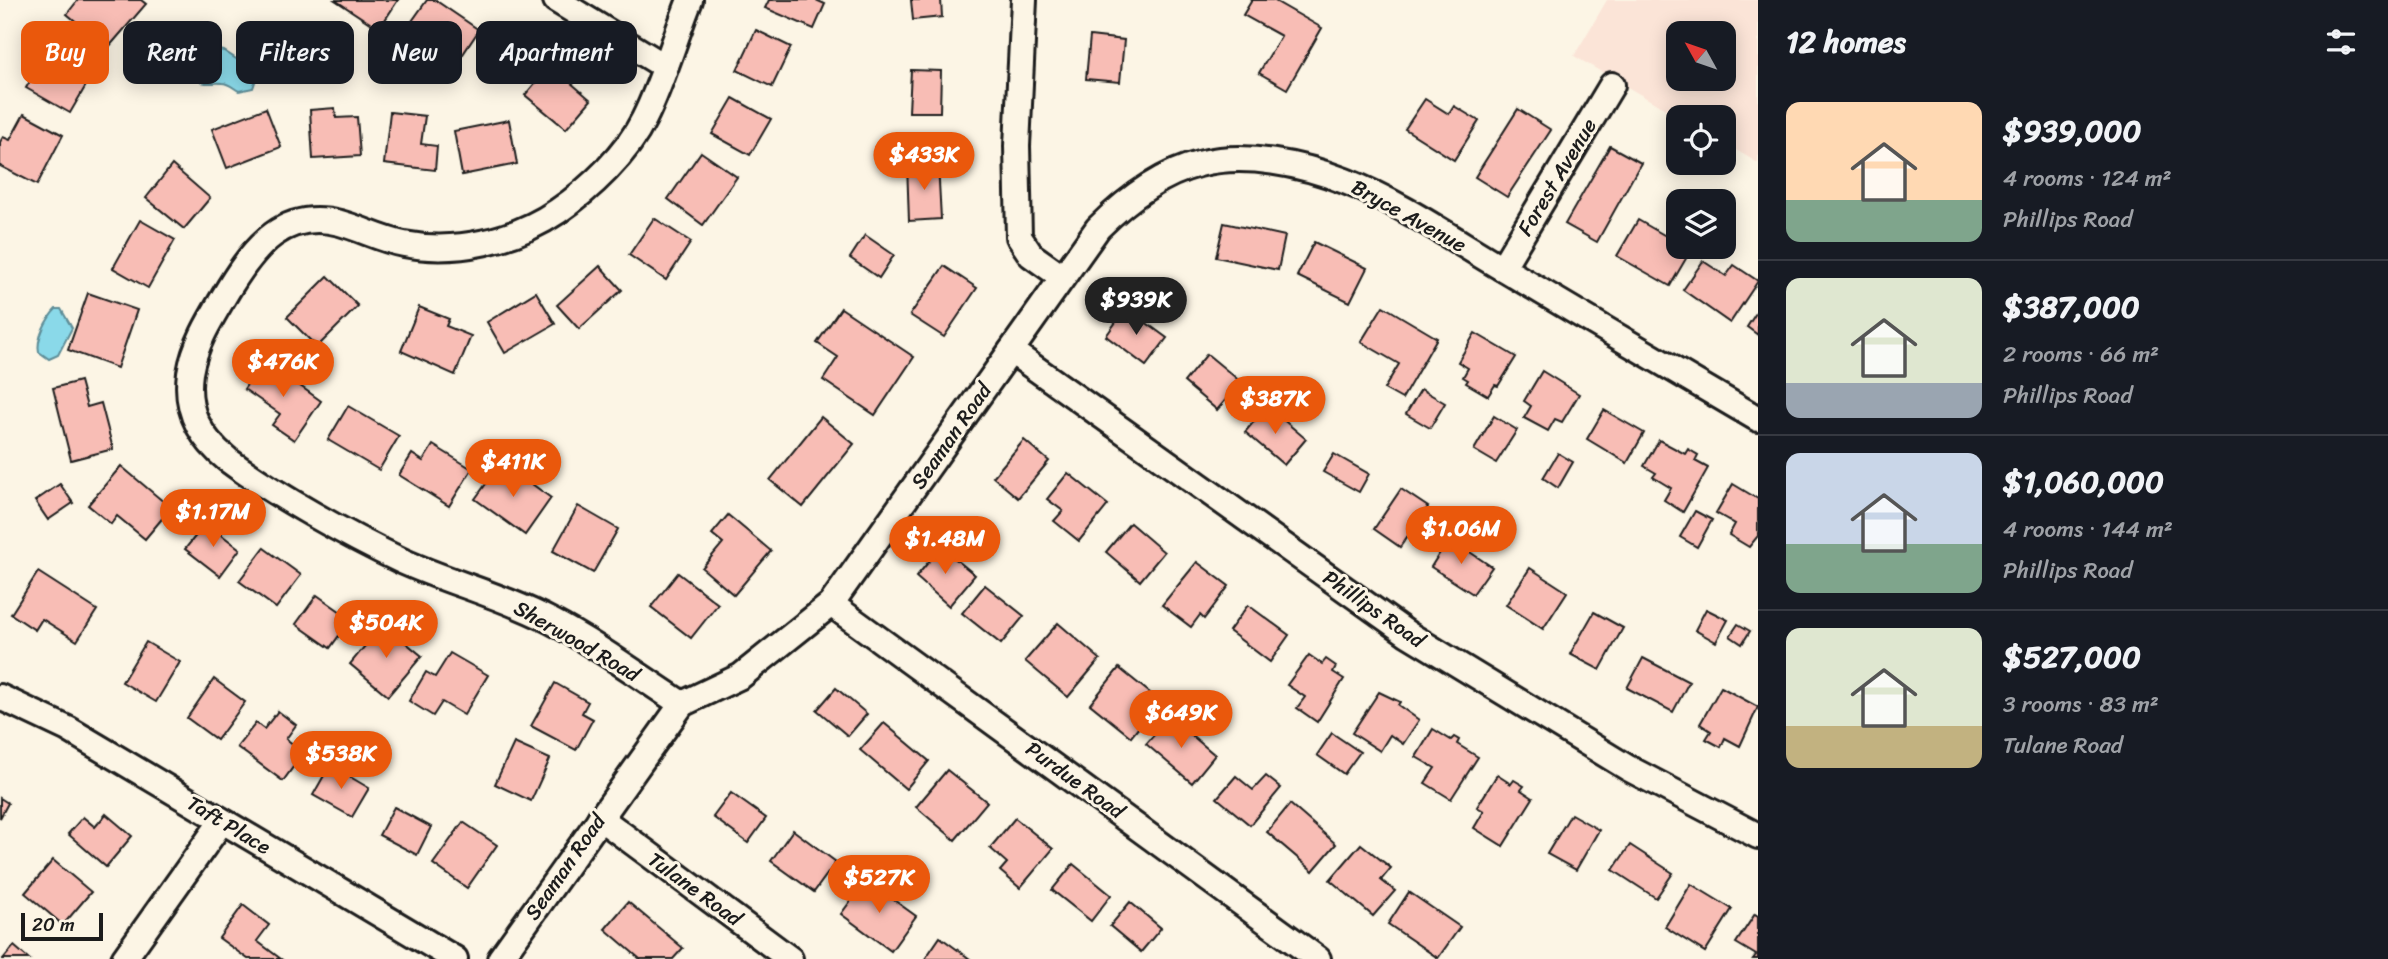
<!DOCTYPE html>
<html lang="en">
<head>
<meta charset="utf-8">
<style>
	:root { --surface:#171b24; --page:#242831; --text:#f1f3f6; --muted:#9ea1a6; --line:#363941; --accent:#ea580c }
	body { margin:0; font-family:Sriracha,sans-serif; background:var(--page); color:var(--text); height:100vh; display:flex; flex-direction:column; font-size:26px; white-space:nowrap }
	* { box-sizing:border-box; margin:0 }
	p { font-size:23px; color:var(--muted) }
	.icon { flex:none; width:38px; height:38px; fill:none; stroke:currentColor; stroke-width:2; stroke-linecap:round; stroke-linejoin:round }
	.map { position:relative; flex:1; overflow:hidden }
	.sheet { display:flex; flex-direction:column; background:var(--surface); width:630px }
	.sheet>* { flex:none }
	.banner { position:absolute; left:21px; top:21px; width:665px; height:63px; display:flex; gap:14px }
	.needle { width:46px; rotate:310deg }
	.buttons { position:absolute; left:1666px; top:21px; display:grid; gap:14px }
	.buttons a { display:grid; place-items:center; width:70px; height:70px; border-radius:14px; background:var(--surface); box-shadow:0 4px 18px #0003; font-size:35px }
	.scale { position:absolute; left:21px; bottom:18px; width:82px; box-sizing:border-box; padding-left:7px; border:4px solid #1c1c1c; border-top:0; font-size:19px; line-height:24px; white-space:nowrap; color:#1c1c1c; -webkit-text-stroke:5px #fcf5e5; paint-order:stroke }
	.price { position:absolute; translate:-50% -60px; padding:0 16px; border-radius:24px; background:var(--accent); color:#fff; font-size:23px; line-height:46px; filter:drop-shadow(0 2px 4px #0008) }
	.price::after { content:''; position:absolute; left:50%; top:42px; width:21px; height:16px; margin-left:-10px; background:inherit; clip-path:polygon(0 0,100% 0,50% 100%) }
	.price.on { background:#222; color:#fff }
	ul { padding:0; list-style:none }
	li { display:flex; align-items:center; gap:21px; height:175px; padding:0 28px }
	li+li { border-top:2px solid var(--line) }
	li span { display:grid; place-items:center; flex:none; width:196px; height:140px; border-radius:14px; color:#555 }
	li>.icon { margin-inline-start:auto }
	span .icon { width:84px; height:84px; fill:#fffc; stroke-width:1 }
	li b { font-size:30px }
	h2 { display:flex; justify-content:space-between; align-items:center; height:84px; padding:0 28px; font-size:30px }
	.chip { padding:0 24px; border-radius:14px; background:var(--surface); box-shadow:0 4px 18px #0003; font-size:24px; line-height:63px }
	.chip.on { background:var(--accent); color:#fff }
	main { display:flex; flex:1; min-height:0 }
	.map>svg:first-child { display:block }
</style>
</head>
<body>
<main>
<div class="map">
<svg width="1758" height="959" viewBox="0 0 1758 959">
	<rect width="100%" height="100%" fill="#fcf5e5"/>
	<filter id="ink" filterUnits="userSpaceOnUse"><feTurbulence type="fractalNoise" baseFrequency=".0143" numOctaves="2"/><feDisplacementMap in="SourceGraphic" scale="14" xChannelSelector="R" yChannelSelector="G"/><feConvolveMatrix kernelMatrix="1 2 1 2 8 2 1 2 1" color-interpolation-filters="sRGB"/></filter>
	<g filter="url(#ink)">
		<path fill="#fbe4d7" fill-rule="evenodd" d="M1607,0H1758V163L1724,143V117H1679L1574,56ZM1678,33H1724V79H1678Z"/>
		<g fill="#8ad9e9" stroke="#5e8d97" stroke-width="2">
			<path d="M208,48L224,51L241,62L254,64L258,73L253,88L239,91C233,88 229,83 222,83C210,82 203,86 193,77C192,65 197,54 208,48Z"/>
			<path d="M56,309H61L72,328L58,355L49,359L39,352C36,339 47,318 56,309Z"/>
		</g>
		<g fill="#f8bdb5" stroke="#1c1c1c" stroke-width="2">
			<path d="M78,0H141L146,4L108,48L67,14Z"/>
			<path d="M335,0H398L379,29Z"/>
			<path d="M427,0H435L479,30L455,66L405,31Z"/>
			<path d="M769,0H816L825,4L814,29L765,8Z"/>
			<path d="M911,0H941L942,17L913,20Z"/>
			<path d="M1252,0H1273L1322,28L1287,89L1259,73L1281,36L1243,15Z"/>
			<path d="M756,30L791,47L772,87L737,70Z"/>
			<path d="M1090,36L1124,40L1120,82L1086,79Z"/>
			<path d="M63,42L99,63L70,113L26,88L40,64L47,68Z"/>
			<path d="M550,65L591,100L566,129L525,95Z"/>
			<path d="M911,70L941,71L940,112H909Z"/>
			<path d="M733,98L771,119L750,155L712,134Z"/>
			<path d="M1425,99L1449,114L1454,106L1479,121L1454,160L1405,129Z"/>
			<path d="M266,108L281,147L227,168L212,129Z"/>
			<path d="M335,108L336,118L357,117L360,156L313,159L310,110Z"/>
			<path d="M1518,109L1551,130L1507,197L1475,177Z"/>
			<path d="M390,112L425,116L421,144L437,146L435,170L384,164Z"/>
			<path d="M24,114L63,135L37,185L0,166V142L3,137L10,140Z"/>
			<path d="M509,120L517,164L462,175L454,131Z"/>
			<path d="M1610,146L1641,163L1597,242L1565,224Z"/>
			<path d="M701,152L737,177L703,225L668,199Z"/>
			<path d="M938,163L941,219L909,221L907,164Z"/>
			<path d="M172,165L210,198L184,229L146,198Z"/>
			<path d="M654,218L691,242L666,280L629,255Z"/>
			<path d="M140,220L175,240L148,288L113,268Z"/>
			<path d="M1638,220L1678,243V247L1691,250L1670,286L1617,256Z"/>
			<path d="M1224,223L1285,236L1278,270L1216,257Z"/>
			<path d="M865,235L894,255L879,278L850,258Z"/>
			<path d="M1314,242L1367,268L1350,302L1297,276Z"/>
			<path d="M1703,261L1726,276L1734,265L1758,281L1730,323L1683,290Z"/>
			<path d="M600,266L622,290L579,329L557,305Z"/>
			<path d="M944,266L977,288L944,337L910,315Z"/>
			<path d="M328,276L358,306L317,347L287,317Z"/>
			<path d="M536,292L555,324L505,353L487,322Z"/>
			<path d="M88,293L137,310L117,368L68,350Z"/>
			<path d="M1383,306L1437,338L1402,399L1384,389L1399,364L1361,342Z"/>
			<path d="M419,307L449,319L446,326L471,336L455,375L401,351Z"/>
			<path d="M841,308L914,357L875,415L823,380L838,357L817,343Z"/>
			<path d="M1126,308L1167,338L1146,366L1106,336Z"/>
			<path d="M1758,310V335L1747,327Z"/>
			<path d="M1475,333L1516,357L1498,386L1495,385L1488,396L1466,383L1468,380L1463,377L1468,368L1458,362Z"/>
			<path d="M1207,354L1241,382L1217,410L1184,382Z"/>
			<path d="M264,360L321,401L294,440L272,425L280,414L244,389Z"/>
			<path d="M1542,371L1579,394L1562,422L1555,419L1548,431L1524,418L1531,406L1524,401Z"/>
			<path d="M80,381L87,407L101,403L113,449L71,460L53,388Z"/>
			<path d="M1421,389L1445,403L1430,428L1406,414Z"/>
			<path d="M348,406L399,436L379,470L328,440Z"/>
			<path d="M1267,406L1306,439L1284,465L1245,432Z"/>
			<path d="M1604,410L1644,433L1627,463L1587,439Z"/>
			<path d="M1494,416L1517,430L1496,463L1474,450Z"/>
			<path d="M821,417L854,444L803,507L770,480Z"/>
			<path d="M1024,440L1049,461L1018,498L993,477Z"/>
			<path d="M1659,440L1685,454L1688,449L1698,455L1695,461L1708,468L1683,512L1664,500L1671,488L1653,477L1656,473L1644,466Z"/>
			<path d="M433,445L472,469L449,506L399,475L412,454L423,461Z"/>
			<path d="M1558,453L1573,462L1558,488L1543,478Z"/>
			<path d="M1334,454L1369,474L1359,492L1323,472Z"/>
			<path d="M502,462L551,498L525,535L475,499Z"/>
			<path d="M121,466L171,508L145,539L117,516L111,524L88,505Z"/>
			<path d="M1068,473L1108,505L1079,541L1054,521L1063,511L1047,499Z"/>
			<path d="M60,484L73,503L48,520L35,501Z"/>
			<path d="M1733,484L1758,499V536L1749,547L1729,535L1735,524L1716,513Z"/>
			<path d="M1401,489L1428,507L1400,547L1374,529Z"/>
			<path d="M578,506L618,529L593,573L553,551Z"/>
			<path d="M1695,511L1712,520L1697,547L1680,537Z"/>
			<path d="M728,515L771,551L734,595L702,568L723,543L712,534Z"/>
			<path d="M206,523L240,549L220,576L185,549Z"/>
			<path d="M1130,523L1164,552L1140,581L1106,552Z"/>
			<path d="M1449,538L1492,567L1473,594L1431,567Z"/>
			<path d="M941,547L975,575L949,606L916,577Z"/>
			<path d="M264,548L301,575L276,608L239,581Z"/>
			<path d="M1197,562L1229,586L1204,619L1200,615L1191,627L1162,605Z"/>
			<path d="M1530,568L1567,592L1543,629L1506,605Z"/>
			<path d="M38,572L97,610L77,641L42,619L35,630L11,614Z"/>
			<path d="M678,573L718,604L691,638L651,607Z"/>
			<path d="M985,585L1024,616L1001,644L962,613Z"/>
			<path d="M317,595L351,619L330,648L296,624Z"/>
			<path d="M1248,605L1289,635L1270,662L1229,631Z"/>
			<path d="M1706,609L1728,620L1716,642L1695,630Z"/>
			<path d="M1594,612L1623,628L1600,670L1570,654Z"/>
			<path d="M1058,623L1100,659L1068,697L1025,661Z"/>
			<path d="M383,624L422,656L388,696L350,664Z"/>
			<path d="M1738,624L1750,631L1742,644L1730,636Z"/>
			<path d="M146,642L180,662L156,702L122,682Z"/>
			<path d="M450,653L488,675L464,715L442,702L433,716L409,701L426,672L435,677Z"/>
			<path d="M1309,655L1322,664L1326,659L1336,666L1333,672L1344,679L1317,722L1297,708L1305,697L1287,685Z"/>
			<path d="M1643,658L1689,682L1673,712L1627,688Z"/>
			<path d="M1119,668L1160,701L1131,737L1090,704Z"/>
			<path d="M214,679L245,702L217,740L187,718Z"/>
			<path d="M555,683L588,702L582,713L593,719L576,750L531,726Z"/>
			<path d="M1721,687L1758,707L1740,746L1725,738L1721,747L1706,739L1711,731L1700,724Z"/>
			<path d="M836,688L867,714L848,736L817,710Z"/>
			<path d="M1379,692L1400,702L1398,705L1419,720L1403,744L1390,735L1380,751L1352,733Z"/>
			<path d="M278,711L296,725L286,739L304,752L283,781L237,747L256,723L264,729Z"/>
			<path d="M1170,717L1215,755L1192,783L1146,744Z"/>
			<path d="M884,723L929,761L906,789L860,750Z"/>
			<path d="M1433,729L1451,740L1454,737L1459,740L1457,744L1478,757L1451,799L1425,783L1435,768L1416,757Z"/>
			<path d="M1332,733L1360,752L1344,774L1317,755Z"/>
			<path d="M514,743L550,759L531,801L495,784Z"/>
			<path d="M330,765L369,788L352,817L313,795Z"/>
			<path d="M947,770L987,802L955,840L916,807Z"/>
			<path d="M1497,775L1511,784L1514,780L1524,786L1521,790L1533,798L1503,846L1474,828L1484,811L1477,807Z"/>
			<path d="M1236,776L1253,790L1266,776L1281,788L1250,825L1217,798Z"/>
			<path d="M731,793L766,818L748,843L713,817Z"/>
			<path d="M0,798L8,803L0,818Z"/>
			<path d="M1290,804L1336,844L1313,871L1267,832Z"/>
			<path d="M394,807L431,827L417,855L379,835Z"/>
			<path d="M106,814L132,836L106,867L68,834L83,817L95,827Z"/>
			<path d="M1571,814L1599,830L1576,870L1547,854Z"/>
			<path d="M1015,818L1053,849L1020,888L1000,871L1007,863L990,848Z"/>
			<path d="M463,822L497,845L467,888L433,864Z"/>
			<path d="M793,830L836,862L814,892L771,861Z"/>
			<path d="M1361,844L1391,868L1381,880L1395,891L1373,916L1330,880Z"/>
			<path d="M1630,845L1673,873L1656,898L1613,870Z"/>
			<path d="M53,860L91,892L63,925L25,893Z"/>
			<path d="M1073,864L1111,895L1091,921L1052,890Z"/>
			<path d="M866,880L916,916L891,951L841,914Z"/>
			<path d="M1691,884L1732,909L1705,952L1665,927Z"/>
			<path d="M1409,892L1460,927L1438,958L1388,924Z"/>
			<path d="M628,902L683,948L673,959H640L605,929Z"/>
			<path d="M1130,902L1161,928L1141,952L1110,926Z"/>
			<path d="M243,905L269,925L257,941L281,959H248L219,938Z"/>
			<path d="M1755,914L1758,916V959H1753L1756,955L1736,943Z"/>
			<path d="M940,937L970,959H925Z"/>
			<path d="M14,946L29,959H3Z"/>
		</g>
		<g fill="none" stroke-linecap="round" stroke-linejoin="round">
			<defs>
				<g id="street">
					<path d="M556,0L664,66"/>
					<path d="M1024,0L1017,146L1019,237L1031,255L1062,277"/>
					<path d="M1502,268L1612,85"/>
					<path d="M1011,351L1408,634L1628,768L1758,836"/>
					<path d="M831,604L1318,959"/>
					<path d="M0,697L68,729L455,959"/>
					<path d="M682,704C639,676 597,645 551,621C503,596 451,583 402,561C349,536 275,495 228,460C199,437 185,410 190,373C195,342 213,315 229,288C255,246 284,209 340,223C362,229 382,240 404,244C455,254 514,241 558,211C590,189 627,154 644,119C662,84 675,37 690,0"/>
					<path d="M600,818L790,959"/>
					<path d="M124,959L222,821"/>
					<path d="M500,959L682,704L741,676L831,604L1098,228C1126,200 1159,174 1199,164C1244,152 1302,164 1345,181C1401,203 1451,238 1502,268C1587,319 1673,369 1758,419"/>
				</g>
			</defs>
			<use href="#street" stroke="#1c1c1c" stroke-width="30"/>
			<use href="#street" stroke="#fcf5e5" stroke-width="24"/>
		</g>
	</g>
	<g text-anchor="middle" stroke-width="6" stroke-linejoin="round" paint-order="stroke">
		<g font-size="21" fill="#1c1c1c" stroke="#fcf5e5">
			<text transform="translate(1557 177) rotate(-59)" y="7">Forest Avenue</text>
			<text transform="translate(1409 216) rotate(29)" y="7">Bryce Avenue</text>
			<text transform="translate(951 436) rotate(-55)" y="7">Seaman Road</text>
			<text transform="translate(1374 609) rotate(35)" y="7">Phillips Road</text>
			<text transform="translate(577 641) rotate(30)" y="7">Sherwood Road</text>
			<text transform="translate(1075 780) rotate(36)" y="7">Purdue Road</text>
			<text transform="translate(229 825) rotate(31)" y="7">Taft Place</text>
			<text transform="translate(565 867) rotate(-55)" y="7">Seaman Road</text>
			<text transform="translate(695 889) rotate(36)" y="7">Tulane Road</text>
		</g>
	</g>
</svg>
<div class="buttons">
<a><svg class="needle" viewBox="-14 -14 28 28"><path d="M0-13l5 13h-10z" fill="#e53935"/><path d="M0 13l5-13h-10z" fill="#9ea1a6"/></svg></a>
<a><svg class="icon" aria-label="locate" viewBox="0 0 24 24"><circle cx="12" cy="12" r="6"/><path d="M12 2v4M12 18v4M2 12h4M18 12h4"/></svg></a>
<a><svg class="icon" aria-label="layers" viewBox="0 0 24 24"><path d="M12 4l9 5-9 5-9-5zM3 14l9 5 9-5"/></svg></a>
</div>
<div class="scale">20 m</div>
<b class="price" style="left:924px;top:192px">$433K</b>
<b class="price on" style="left:1136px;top:337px">$939K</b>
<b class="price" style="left:283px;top:399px">$476K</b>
<b class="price" style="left:1275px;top:436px">$387K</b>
<b class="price" style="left:513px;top:499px">$411K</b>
<b class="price" style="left:213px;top:549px">$1.17M</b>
<b class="price" style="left:1461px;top:566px">$1.06M</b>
<b class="price" style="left:945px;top:576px">$1.48M</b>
<b class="price" style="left:386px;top:660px">$504K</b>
<b class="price" style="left:1181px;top:750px">$649K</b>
<b class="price" style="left:341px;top:791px">$538K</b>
<b class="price" style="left:879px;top:915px">$527K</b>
<div class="banner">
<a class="chip on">Buy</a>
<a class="chip">Rent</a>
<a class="chip">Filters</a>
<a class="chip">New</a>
<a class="chip">Apartment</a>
</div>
</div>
<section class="sheet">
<h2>12 homes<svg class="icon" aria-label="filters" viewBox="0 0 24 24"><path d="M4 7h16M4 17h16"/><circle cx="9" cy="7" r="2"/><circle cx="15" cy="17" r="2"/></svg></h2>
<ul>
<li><span style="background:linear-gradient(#ffd9b3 70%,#7fa58c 0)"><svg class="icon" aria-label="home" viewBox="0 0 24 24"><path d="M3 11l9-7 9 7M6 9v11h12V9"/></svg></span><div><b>$939,000</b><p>4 rooms · 124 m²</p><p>Phillips Road</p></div></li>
<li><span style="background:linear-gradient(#dfe7d0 75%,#9aa5b1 0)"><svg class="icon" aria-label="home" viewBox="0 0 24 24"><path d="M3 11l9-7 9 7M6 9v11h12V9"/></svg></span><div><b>$387,000</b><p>2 rooms · 66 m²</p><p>Phillips Road</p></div></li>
<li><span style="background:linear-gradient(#c9d6e8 65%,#7fa58c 0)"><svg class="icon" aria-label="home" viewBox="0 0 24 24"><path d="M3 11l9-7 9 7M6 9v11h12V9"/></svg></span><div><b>$1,060,000</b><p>4 rooms · 144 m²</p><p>Phillips Road</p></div></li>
<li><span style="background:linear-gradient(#dfe7d0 70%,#c2b280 0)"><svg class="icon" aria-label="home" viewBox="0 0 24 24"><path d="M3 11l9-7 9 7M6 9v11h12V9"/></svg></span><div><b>$527,000</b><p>3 rooms · 83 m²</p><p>Tulane Road</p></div></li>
</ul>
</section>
</main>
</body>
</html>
